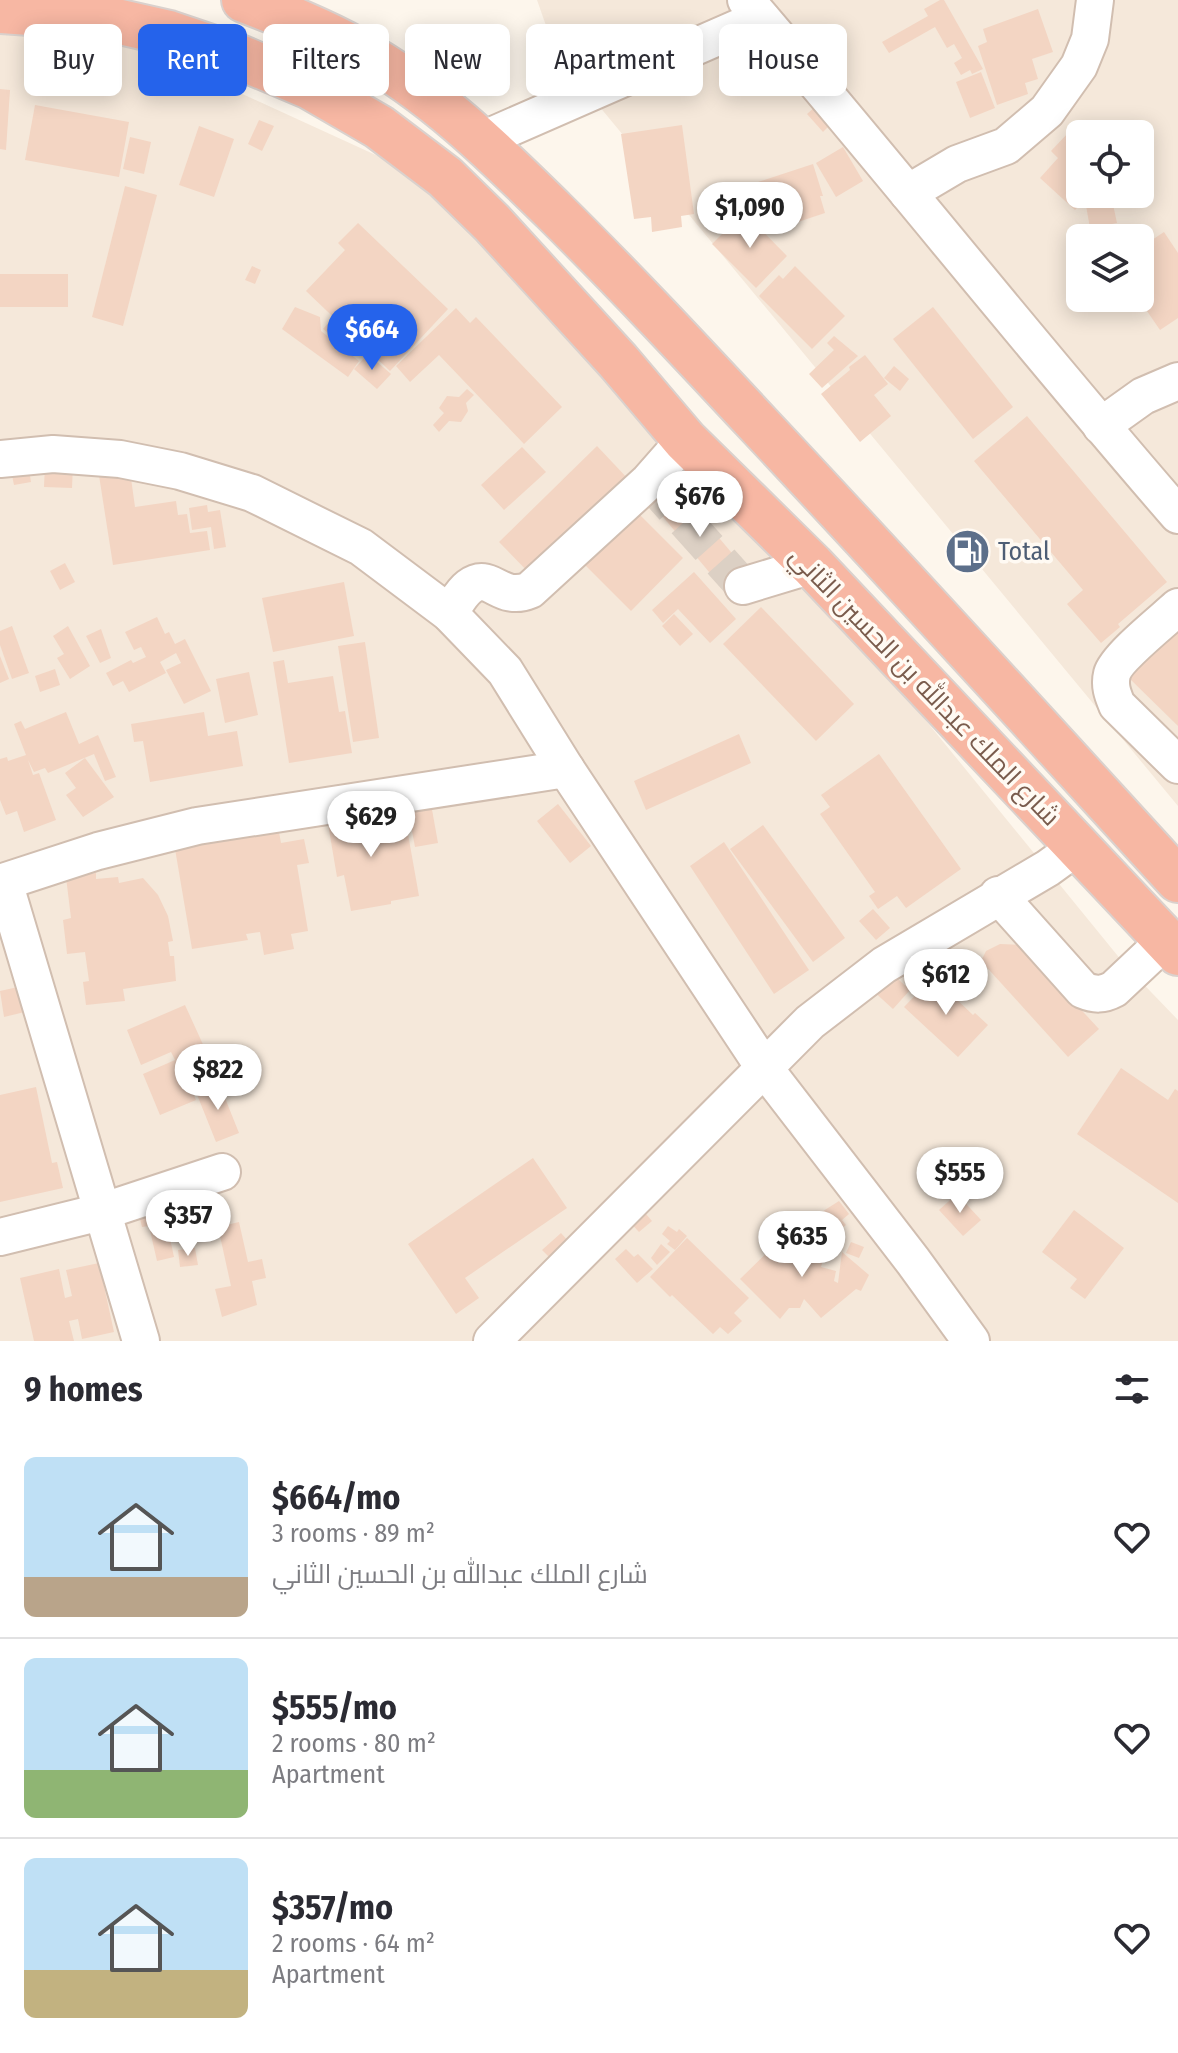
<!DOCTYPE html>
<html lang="en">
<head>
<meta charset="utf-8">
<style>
	:root { --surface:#fff; --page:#f2f2f3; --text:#2b2b33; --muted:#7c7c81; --line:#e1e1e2; --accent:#2563eb }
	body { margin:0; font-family:"Fira Sans Condensed",Cairo,sans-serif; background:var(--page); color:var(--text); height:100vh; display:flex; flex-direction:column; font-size:30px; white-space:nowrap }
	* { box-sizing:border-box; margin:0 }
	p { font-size:26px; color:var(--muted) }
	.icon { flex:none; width:44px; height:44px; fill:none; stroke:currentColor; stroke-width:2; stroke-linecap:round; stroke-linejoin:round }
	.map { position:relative; height:1341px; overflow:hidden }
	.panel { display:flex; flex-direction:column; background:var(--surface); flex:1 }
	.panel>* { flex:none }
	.guide { position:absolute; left:24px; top:24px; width:1130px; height:72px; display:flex; gap:16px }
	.fabs { position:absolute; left:1066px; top:120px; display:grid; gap:16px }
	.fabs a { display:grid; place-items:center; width:88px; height:88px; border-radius:12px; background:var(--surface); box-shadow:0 4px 20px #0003; font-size:40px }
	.price { position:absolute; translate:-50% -68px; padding:0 18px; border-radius:28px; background:#fff; color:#222; font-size:26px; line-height:52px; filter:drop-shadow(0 2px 4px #0008) }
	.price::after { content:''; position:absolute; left:50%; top:48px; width:24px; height:18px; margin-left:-12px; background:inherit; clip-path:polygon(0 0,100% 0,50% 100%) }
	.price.active { background:var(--accent); color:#fff }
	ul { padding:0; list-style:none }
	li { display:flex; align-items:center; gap:24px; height:200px; padding:0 24px }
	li+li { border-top:2px solid var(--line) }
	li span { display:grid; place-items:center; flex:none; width:224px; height:160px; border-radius:12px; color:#555 }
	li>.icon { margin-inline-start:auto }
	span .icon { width:96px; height:96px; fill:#fffc; stroke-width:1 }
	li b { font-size:34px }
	h2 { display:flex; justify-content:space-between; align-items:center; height:96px; padding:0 24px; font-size:34px }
	.chip { padding:0 28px; border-radius:12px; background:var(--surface); box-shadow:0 4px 20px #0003; font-size:28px; line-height:72px }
	.chip.active { background:var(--accent); color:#fff }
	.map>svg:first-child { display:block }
</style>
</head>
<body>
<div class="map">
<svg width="1178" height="1341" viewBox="0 0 1178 1341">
	<rect width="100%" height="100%" fill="#fdf6ec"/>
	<g fill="#f5e8da" fill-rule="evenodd">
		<path d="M537,0H1178V806L556,54ZM1080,134H1140V194H1080ZM1080,238H1140V298H1080Z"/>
		<path d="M0,34L116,36L415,173L746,500L1126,966L1178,1020V1341H0Z"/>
	</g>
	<g fill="#f3d5c3">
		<path d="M940,0H944L983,69L972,74L970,70L961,75L954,63L962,58L954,44L947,48L935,27L889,53L882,42L928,16L924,9Z"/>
		<path d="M1038,9L1053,52L1032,59L1038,79L1025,83L1028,94L997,105L978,46L987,42L983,29Z"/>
		<path d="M760,46L782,77L770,86L760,73L733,94L720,76Z"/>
		<path d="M981,72L995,108L970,118L956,82Z"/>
		<path d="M0,89L10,90L6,150L0,149Z"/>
		<path d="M35,105L129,122L119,177L25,160Z"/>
		<path d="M816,106L832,123L823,132L807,114Z"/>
		<path d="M259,120L274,126L262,151L248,144Z"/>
		<path d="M682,125L694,214L681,216L682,227L652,232L651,217L634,219L621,134Z"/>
		<path d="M199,126L234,139L214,197L179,185Z"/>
		<path d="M1069,132L1080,142V194H1090L1075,210L1040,178L1058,158L1051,151Z"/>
		<path d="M130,137L151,142L144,174L123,169Z"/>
		<path d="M843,147L863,181L836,197L816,163Z"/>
		<path d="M813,164L823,196H820L825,213L780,228L775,210L756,216L746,186Z"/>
		<path d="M125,186L157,195L123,326L92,317Z"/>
		<path d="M1111,195L1117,223L1090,228L1085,200Z"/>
		<path d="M744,212L787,256L756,288L712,244Z"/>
		<path d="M358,223L448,309L390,371L306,291L345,250L338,243Z"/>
		<path d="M1164,232L1178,253V318L1160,330L1138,298H1140V248Z"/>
		<path d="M252,266L261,270L255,284L245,280Z"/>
		<path d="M795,266L845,316L812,349L759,296L779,275L783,279Z"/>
		<rect x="0" y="274" width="68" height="33"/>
		<path d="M295,307L320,317L321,331L359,361L348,377L282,329Z"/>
		<path d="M933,307L1013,407L973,439L893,339Z"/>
		<path d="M456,308L470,323L476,317L562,407L524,444L439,355L410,382L396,366Z"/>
		<path d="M330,321L338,328L332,336L323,329Z"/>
		<path d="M834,336L858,356L822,388L809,374L834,350L827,343Z"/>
		<path d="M368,354L391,374L377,389L354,369Z"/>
		<path d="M865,355L888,384L874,395L891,416L860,442L821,394L850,370L849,367Z"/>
		<path d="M894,366L909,379L900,391L884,378Z"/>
		<path d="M467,389L474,395L466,403L468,411L461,422L449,421L439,432L433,425L444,413L439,408L447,396L459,397Z"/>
		<path d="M1027,416L1167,582L1118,624L1120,627L1101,643L1067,604L1083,590L974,461Z"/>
		<path d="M597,446L630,481L533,577L499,542Z"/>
		<path d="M522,447L546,472L504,510L481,485Z"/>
		<path d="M27,457L31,482L14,485L9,461Z"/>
		<path d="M45,464L73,465L72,488L44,487Z"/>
		<path d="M129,464L135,507L176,501L178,515L187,514L190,533L207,531L210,550L113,565L98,469Z"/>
		<path d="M670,480L753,578L730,597L648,499Z"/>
		<path d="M207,505L208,512L220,510L226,547L214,549L211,527L192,530L189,508Z"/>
		<path d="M632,507L683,558L631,611L580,560Z"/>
		<path d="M65,563L75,582L60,590L50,571Z"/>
		<path d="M694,572L736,619L710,643L678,609L663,623L652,610Z"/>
		<path d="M344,582L354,636L273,652L262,598Z"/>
		<path d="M761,607L854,704L816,741L723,644Z"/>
		<path d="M674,614L693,634L680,646L662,626Z"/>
		<path d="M157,617L165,634L169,632L175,644L185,639L211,691L184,704L166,670L181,663L176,653L160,662L166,673L129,692L123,681L113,686L106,673L131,660L133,663L146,657L141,647L134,650L125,632Z"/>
		<path d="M1178,624V726L1127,676Z"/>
		<path d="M12,626L29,673L12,679L0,645V631Z"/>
		<path d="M68,626L90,666L70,679L57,658L64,654L53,636Z"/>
		<path d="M101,629L111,658L100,663L86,636Z"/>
		<path d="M365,642L379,738L353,742L338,646Z"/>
		<path d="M0,656L9,679L0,683Z"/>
		<path d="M284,660L288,683L333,676L339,712L345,711L352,753L289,763L273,662Z"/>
		<path d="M55,669L60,685L40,692L35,676Z"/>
		<path d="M249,672L258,715L225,723L216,679Z"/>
		<path d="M66,712L79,744L98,735L116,777L105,781L94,754L48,773L45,768L34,772L28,760L33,775L39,773L56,820L24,832L17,811L6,815L0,800V759L7,757L8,761L26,755L14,724L21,721L25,729Z"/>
		<path d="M204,712L208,736L237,731L243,766L150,782L143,741L134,742L131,724Z"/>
		<path d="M739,734L751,763L646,810L634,781Z"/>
		<path d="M879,754L961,869L906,908L897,896L878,909L869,896L875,892L820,814L830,807L821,795Z"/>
		<path d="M85,758L114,797L83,817L66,795L76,788L65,773Z"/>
		<path d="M407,804H431L438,843L415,847Z"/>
		<path d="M558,804L591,846L570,863L537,821Z"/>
		<path d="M326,812L387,813L390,837L408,834L419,896L391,901V904L351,911L344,875L337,877Z"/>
		<path d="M277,821L281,843L304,839L309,863L297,865L308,931L291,934L294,949L264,955L260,932L246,934L248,940L192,949L174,843Z"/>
		<path d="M763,825L845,938L813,962L730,849Z"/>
		<path d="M724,842L809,970L774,994L690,866Z"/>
		<path d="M96,873V879L118,877L119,883L143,878L158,895L168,916L173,941L168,942L170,956H174L176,981L123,989L125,1001L86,1005L83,982L89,981L85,952L67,954L63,920L71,918L66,877Z"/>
		<path d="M873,909L890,928L876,940L859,921Z"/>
		<path d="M1000,944L1021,945L1099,1029L1068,1057L981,961L986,951Z"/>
		<path d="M935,947L944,956L916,984L902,970Z"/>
		<path d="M888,970L910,990L893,1009L871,989Z"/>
		<path d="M933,977L973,1015L975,1013L988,1025L958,1057L904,1007Z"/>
		<path d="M27,985L33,1010L4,1017L0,991Z"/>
		<path d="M185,1005L216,1073L190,1085L196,1100L160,1115L143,1074L175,1060L171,1052L141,1065L127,1030Z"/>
		<path d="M1121,1068L1168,1100L1175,1089L1178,1091V1203L1077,1134Z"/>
		<path d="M219,1083L239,1133L216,1142L196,1092Z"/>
		<path d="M36,1087L52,1163L57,1162L63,1188L0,1202V1095Z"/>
		<path d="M533,1158L567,1208L465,1278L479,1298L456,1314L408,1244Z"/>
		<path d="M957,1194L981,1220L963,1236L939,1210Z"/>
		<path d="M839,1201L849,1214L842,1220L846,1225L833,1235L817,1215Z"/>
		<path d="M150,1204L153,1218L165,1215L174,1257L157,1261L149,1226L142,1227L137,1207Z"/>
		<path d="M639,1206L652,1221L639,1232L626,1218Z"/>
		<path d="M1074,1210L1124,1248L1085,1299L1070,1288L1077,1279L1042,1252Z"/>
		<path d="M239,1222L248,1262L262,1259L266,1278L252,1281L257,1305L222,1317L215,1289L231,1286L218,1227Z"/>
		<path d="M668,1226L677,1232L679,1229L687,1236L675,1250L667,1244L670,1241L662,1234Z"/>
		<path d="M561,1233L569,1242L551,1259L542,1250Z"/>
		<path d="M783,1237L826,1249L821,1267L836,1271L834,1281L838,1283L842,1252L869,1275L861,1291L856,1289L821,1318L804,1299L800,1308H789L780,1319L740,1279Z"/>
		<path d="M687,1238L749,1298L734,1313L742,1321L728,1334L720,1327L713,1334L672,1295L670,1297L650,1277Z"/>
		<path d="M851,1242L864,1247L859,1258L846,1253Z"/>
		<path d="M661,1244L670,1252L657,1265L651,1258Z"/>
		<path d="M195,1248L198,1265L180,1267L178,1250Z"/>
		<path d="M626,1249L634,1257L638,1254L653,1269L637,1283L615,1259Z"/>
		<path d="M99,1263L114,1332L82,1339L78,1319L69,1321L74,1341H34L20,1278L59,1269L65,1298L72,1296L66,1270Z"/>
	</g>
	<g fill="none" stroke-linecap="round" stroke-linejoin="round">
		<path stroke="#dcd0c4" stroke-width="36" stroke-dasharray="36 18" stroke-linecap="butt" d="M649,481L743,586"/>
		<defs>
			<g id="minor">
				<path d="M746,0C892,170 1031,346 1178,515"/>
				<path d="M482,140L761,18"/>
				<path d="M908,193L957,164L1006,146L1047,111L1079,66L1090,39L1095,0"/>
				<path d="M1101,426L1143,396L1178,381"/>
				<path d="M0,459L53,454L120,459L180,471L252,493L361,547L449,613L505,671L566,769L765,1069L913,1261L971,1341"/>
				<path d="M743,586L812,565"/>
				<path d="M1178,607C1164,620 1116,658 1112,674C1109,686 1113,695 1117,705L1178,765"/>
				<path d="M449,613C455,605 461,593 469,587C491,570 499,603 530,590L649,481L685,440"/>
				<path d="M4,882L141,1341"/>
				<path d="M0,883L98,851L197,826L566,769"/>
				<path d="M998,895L1083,990C1095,995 1103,995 1114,989L1166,940"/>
				<path d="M0,1237L101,1212L222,1172"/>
				<path d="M492,1341L810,1022L884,965L1048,868L1077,847"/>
			</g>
			<g id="highway">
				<path d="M244,0C283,15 321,30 357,50C432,91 493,151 553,210C624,280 692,353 760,426C901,576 1039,728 1178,880"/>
				<path d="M0,11L103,18L169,33L237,56L310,87L379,127L445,177L492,223L618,361L685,440L812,565L1178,953"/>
			</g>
		</defs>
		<use href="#minor" stroke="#d1beb0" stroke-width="40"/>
		<use href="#highway" stroke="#dad1cd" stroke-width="48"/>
		<use href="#minor" stroke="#fff" stroke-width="36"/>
		<use href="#highway" stroke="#f7b7a3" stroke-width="44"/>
	</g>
	<defs>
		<symbol id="fuel-disc" viewBox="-11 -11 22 22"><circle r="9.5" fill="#5c6f8a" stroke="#fffaf3"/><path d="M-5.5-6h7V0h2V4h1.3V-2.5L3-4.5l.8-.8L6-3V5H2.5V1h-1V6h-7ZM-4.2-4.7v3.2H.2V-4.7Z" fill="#fff"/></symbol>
	</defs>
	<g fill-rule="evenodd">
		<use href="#fuel-disc" x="942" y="526" width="51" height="51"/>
	</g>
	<g text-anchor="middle" stroke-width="7" stroke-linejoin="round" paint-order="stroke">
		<g font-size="26" fill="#4e5e75" stroke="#fffaf3" text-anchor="start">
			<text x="998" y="560">Total</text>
		</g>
		<g font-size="26" fill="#7a5c4d" stroke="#fffaf3">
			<text transform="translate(925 686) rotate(46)" y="9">شارع الملك عبدالله بن الحسين الثاني</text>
		</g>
	</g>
</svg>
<div class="fabs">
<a><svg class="icon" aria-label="locate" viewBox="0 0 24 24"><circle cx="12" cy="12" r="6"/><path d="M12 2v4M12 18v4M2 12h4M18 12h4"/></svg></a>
<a><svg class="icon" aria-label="layers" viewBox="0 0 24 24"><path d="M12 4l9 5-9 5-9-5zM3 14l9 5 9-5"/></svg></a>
</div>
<b class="price" style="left:750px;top:250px">$1,090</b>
<b class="price active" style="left:372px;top:372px">$664</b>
<b class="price" style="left:700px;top:539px">$676</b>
<b class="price" style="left:371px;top:859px">$629</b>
<b class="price" style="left:946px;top:1017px">$612</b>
<b class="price" style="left:218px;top:1112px">$822</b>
<b class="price" style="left:960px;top:1215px">$555</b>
<b class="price" style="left:188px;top:1258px">$357</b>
<b class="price" style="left:802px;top:1279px">$635</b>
<div class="guide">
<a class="chip">Buy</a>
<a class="chip active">Rent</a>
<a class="chip">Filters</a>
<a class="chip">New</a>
<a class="chip">Apartment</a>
<a class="chip">House</a>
</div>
</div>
<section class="panel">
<h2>9 homes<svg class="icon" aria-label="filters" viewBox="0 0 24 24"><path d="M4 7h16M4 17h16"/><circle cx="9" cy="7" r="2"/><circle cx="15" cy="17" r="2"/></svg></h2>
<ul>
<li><span style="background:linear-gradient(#bfe0f5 75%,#b9a48a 0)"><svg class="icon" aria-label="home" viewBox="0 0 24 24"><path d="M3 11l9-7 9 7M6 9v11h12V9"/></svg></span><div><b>$664/mo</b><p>3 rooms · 89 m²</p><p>شارع الملك عبدالله بن الحسين الثاني</p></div><svg class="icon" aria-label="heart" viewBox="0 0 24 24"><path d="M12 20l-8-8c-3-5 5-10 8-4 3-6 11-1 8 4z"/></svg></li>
<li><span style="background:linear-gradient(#bfe0f5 70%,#8fb573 0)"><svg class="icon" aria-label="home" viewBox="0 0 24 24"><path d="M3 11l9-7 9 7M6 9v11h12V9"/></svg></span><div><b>$555/mo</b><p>2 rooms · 80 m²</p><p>Apartment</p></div><svg class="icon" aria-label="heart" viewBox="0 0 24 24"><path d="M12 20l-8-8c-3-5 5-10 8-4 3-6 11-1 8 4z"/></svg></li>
<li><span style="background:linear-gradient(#bfe0f5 70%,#c2b280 0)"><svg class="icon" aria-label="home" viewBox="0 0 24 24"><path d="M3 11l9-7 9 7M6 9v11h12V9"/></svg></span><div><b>$357/mo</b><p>2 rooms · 64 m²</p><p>Apartment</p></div><svg class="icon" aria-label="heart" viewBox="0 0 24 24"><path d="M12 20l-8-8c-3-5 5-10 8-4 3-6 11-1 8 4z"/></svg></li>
</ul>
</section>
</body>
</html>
